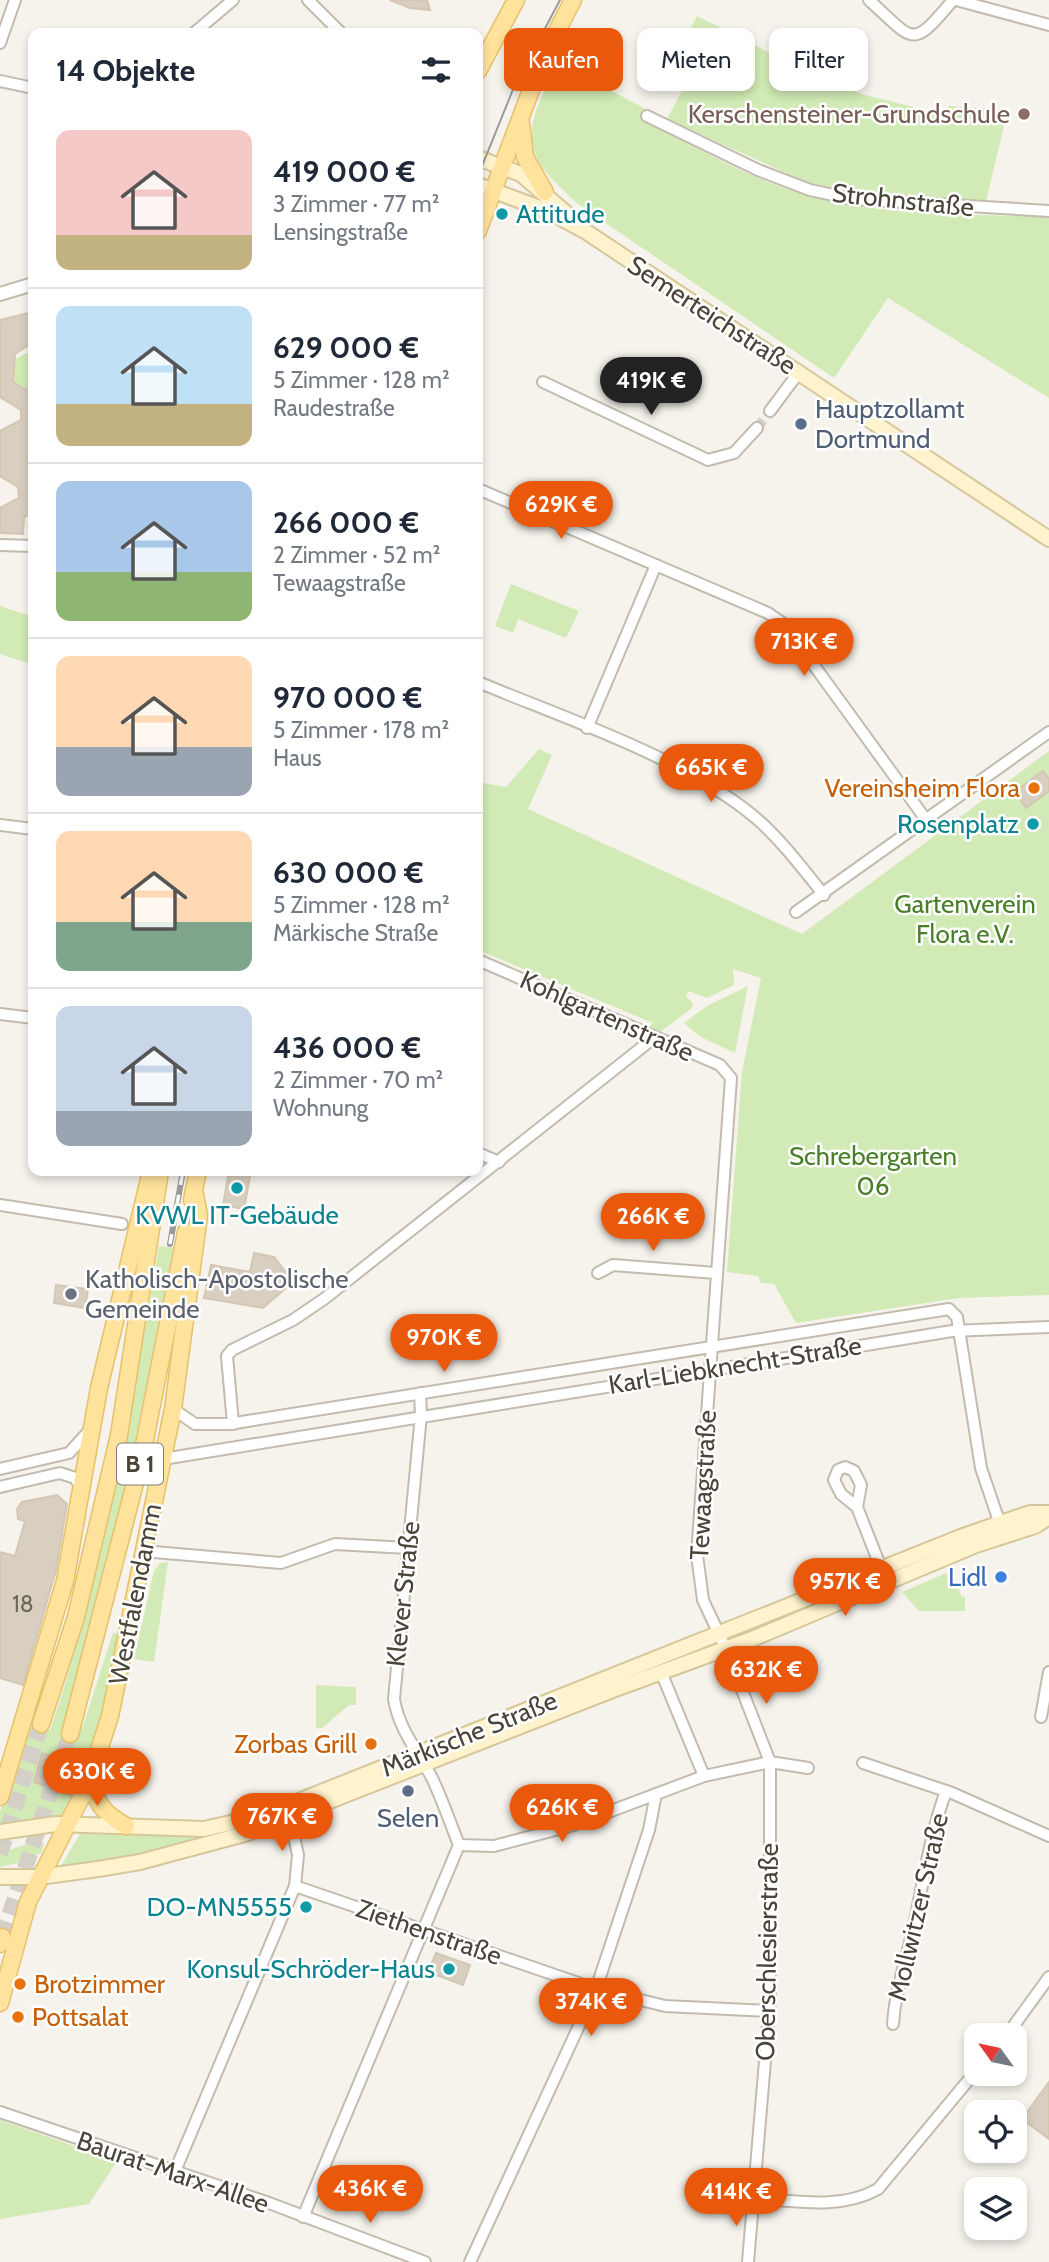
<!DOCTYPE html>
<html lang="de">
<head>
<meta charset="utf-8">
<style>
	:root { --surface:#fff; --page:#f2f2f3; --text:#1f2937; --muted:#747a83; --line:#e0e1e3; --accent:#ea580c }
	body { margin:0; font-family:Cabin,sans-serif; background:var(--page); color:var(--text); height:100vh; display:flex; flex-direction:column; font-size:26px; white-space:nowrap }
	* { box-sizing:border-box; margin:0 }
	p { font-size:23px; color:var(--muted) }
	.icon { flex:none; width:38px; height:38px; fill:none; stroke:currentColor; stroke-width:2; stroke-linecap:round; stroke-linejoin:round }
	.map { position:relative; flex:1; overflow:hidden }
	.side { position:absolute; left:28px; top:28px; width:455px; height:1148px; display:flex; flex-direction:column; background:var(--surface); border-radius:14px; box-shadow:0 4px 10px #0003 }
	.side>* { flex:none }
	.banner { position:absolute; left:504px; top:28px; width:439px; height:63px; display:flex; gap:14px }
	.needle { width:46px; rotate:303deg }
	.fabs { position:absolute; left:964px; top:2023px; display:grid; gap:14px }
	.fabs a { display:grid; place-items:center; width:63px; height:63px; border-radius:14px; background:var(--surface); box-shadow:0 4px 10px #0003; font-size:35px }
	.price { position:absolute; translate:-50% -60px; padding:0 16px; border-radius:24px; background:var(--accent); color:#fff; font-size:23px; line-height:46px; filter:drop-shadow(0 2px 4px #0008) }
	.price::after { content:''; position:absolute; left:50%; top:42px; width:21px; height:16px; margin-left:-10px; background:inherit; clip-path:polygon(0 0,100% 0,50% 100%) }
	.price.selected { background:#222; color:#fff }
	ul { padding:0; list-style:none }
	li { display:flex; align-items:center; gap:21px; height:175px; padding:0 28px }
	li+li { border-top:2px solid var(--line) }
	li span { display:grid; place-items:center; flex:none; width:196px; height:140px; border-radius:14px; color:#555 }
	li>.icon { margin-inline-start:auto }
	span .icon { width:84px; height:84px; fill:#fffc; stroke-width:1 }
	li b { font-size:30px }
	h2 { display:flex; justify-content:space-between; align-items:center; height:84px; padding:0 28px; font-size:30px }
	.tag { padding:0 24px; border-radius:14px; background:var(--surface); box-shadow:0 4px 10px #0003; font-size:24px; line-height:63px }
	.tag.selected { background:var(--accent); color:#fff }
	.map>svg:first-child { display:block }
</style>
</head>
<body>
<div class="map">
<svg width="1049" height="2262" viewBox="0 0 1049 2262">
	<rect width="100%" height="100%" fill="#f6f3ec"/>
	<g fill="#d2eab5">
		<path d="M697,16L814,75L862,94L933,112H943L949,106L992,109L1006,118L986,201L861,194L808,183L667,119L691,73L672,62Z"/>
		<path d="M557,62L657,115L653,125C702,150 750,179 803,194C877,216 972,214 1049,217V398L888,298L834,378L582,207C516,151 523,136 557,62Z"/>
		<path d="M33,301V394L13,382L14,360L32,350L30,302Z"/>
		<path d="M511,584L579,611L566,638L518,619L513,633L495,626Z"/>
		<path d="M0,606L33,617V665L0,654Z"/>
		<path d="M539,749L552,755L528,809L802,934L1049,751V1295L959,1298L796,1323L774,1284L761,1283L758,1276L727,1272L742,1072L761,978L733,969L734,985L707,998L688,991L686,996L693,1004L692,1008L659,1033L648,1028L653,1023L478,950V782L506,787Z"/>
		<path d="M748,986L735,1053L699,1036L684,1023L707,1006Z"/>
		<path d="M159,1246L173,1248C142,1411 111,1577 60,1735L73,1734L83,1726L113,1633H122L90,1763L67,1815L0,1826V1812L33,1715L50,1731C103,1573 132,1410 159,1246Z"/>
		<path d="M168,1562L154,1662L134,1659L154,1571L160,1563Z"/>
		<path d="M951,1571L962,1597L965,1596V1611H919L902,1592Z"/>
		<path d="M316,1685L356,1687V1705H349L322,1728H316Z"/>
		<path d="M80,1834L192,1837L195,1843L59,1869Z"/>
		<path d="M33,1842L44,1843L42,1852L26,1861L0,1867V1853Z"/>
		<path d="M0,2120L117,2161L89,2204L0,2219Z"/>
	</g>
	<g fill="#d8cfc1" stroke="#d3c7b4" stroke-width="2">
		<path d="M390,0H427L430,10L410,8Z"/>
		<path d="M32,312V343L15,354L13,382L33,394L32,513L24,517L23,534L0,533V508L19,498L18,487L0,476V431L21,420V410L0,397V320Z"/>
		<path d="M1043,771L1049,779V791L1026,808L1015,792Z"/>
		<path d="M229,1171H251L244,1209L223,1205Z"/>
		<path d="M254,1253L274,1257L293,1282L263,1308L204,1298L211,1265L250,1272Z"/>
		<path d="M56,1285L88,1289L85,1308L54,1303Z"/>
		<path d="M57,1495L67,1504L56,1570L23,1685L0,1678V1552L15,1556L25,1521L18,1519L17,1509L22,1502Z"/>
		<path d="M42,1753L82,1766L71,1795L34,1782Z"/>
		<path d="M436,1953L470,1965L463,1985L428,1972Z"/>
		<path d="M1049,2082V2139L1022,2119Z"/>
	</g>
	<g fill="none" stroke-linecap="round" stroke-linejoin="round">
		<path stroke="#d4d0c8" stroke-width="10" stroke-dasharray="10 5" stroke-linecap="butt" d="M757,428L770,411"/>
		<g stroke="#d4d0c8" stroke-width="16" stroke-dasharray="16 8" stroke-linecap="butt">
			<path d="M0,1854L41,1724"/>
			<path d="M2,1937L70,1734"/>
		</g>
		<defs>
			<g id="minor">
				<path d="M308,0L341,33"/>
				<path d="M869,0C915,42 911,50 953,0"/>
				<path d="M956,0L1049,25"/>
				<path d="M194,33L233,0"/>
				<path d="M0,43L15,0"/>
				<path d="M0,81L33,88"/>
				<path d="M647,116L758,170L810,190L852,199L1049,211"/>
				<path d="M543,382L708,460L734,453L757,428"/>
				<path d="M770,411L799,372"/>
				<path d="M478,489L768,613L784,624L927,821"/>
				<path d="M0,545L33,546"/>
				<path d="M478,682C566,719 684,757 757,819C782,841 803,869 824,895"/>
				<path d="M587,728L656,565"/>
				<path d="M0,825L33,829"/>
				<path d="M796,912L1049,732"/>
				<path d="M478,960L720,1065L731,1078L697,1555L703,1600L726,1649L770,1762V2002L748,2262"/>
				<path d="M0,1014L33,1018"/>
				<path d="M478,1153L499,1162"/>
				<path d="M0,1205L122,1224"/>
				<path d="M598,1273L613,1265L716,1273"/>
				<path d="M173,1409L195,1424H229L949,1309L957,1317L981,1468L1000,1524"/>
				<path d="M233,1424L227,1356L232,1350L293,1320L324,1299L655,1037"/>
				<path d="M163,1459L952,1331L1049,1327"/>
				<path d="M0,1469L69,1453L89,1431"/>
				<path d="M0,1487L60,1473L75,1478L82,1489"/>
				<path d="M857,1507L861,1485L854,1471L845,1467L838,1470L834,1480L841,1494L857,1507L881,1568"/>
				<path d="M142,1551L281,1563L335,1544L408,1548"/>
				<path d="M661,1672L704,1776"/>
				<path d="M1041,1717L1049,1672"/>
				<path d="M863,1763L952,1793L1049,1836"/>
				<path d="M459,1845L494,1846L574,1825L704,1776L770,1762L808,1768"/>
				<path d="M295,1886L596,1989L665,2006L770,2011"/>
				<path d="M893,2024C895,1992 905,1965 912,1934C923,1886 929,1838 946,1791"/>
				<path d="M1007,2035L1049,1977"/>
				<path d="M0,2112L269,2203L425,2262"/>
				<path d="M175,2171L295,1886L298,1855L290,1818"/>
				<path d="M755,2198C796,2201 841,2210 878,2189L976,2071"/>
				<path d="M303,2217L459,1845C450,1822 442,1799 432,1778C418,1751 399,1730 394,1699L421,1415L420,1393"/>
				<path d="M470,2262L596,1989L649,1830L656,1794"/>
			</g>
			<path id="tertiary" d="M0,294L33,284"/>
			<g id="secondary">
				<path d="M478,158L521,174L574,220"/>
				<path d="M478,185L548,211L585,231L1049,539"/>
				<path d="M0,1832L55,1824L204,1829L261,1816L963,1536L1030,1513H1049"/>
				<path d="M0,1877H39L98,1869L140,1862L248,1833L610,1691L752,1639L976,1545L1035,1526L1049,1517"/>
			</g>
			<g id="primary">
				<path d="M478,71L516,0"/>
				<path d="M521,123L525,157L545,192"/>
				<path d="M478,231L543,58L573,0"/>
				<path d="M192,1200L198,1171"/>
				<path d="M41,1724L76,1617L119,1435L160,1171"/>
				<path d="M70,1734L141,1460L186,1232"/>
				<path d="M94,1777C92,1802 105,1814 126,1826"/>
				<path d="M0,1797L65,1581L99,1388L151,1171"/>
				<path d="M0,1944L2,1937"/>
				<path d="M0,2003L28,1902L88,1784L110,1716L173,1409L199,1215L194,1190"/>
			</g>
		</defs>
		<use href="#minor" stroke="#c2bbae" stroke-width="14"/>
		<use href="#tertiary" stroke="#c2bbae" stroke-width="16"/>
		<use href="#secondary" stroke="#d6c79b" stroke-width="18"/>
		<use href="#primary" stroke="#e6c16a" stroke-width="19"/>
		<use href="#minor" stroke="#fff" stroke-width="10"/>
		<use href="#tertiary" stroke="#fff" stroke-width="12"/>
		<use href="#secondary" stroke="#fff3cd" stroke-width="14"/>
		<use href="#primary" stroke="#ffe39c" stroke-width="16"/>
		<path stroke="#9a9a9a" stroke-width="2" d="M478,176L514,87L560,0"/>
		<defs>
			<path id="rail" d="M170,1244L183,1171"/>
		</defs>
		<use href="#rail" stroke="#9a9a9a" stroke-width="6"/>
		<use href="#rail" stroke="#fff" stroke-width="3.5" stroke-dasharray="10" stroke-linecap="butt"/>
	</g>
	<circle fill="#8d6e63" stroke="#fff" stroke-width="2.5" cx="1024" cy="114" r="7"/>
	<g fill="#0f9aa8" stroke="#fff" stroke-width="2.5">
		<circle cx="502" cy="214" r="7"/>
		<circle cx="1033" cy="824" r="7"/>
		<circle cx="237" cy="1188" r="7"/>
		<circle cx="306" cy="1907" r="7"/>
		<circle cx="449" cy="1969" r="7"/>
	</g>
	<g fill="#5c6f8a" stroke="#fff" stroke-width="2.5">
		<circle cx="801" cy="424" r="7"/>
		<circle cx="408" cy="1791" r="7"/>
	</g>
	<g fill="#e8710a" stroke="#fff" stroke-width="2.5">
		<circle cx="1034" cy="788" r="7"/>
		<circle cx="371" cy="1744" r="7"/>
		<circle cx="20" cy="1984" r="7"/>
		<circle cx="18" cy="2017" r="7"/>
	</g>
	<circle fill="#6b7280" stroke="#fff" stroke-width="2.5" cx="71" cy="1294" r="7"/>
	<circle fill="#3f7fe0" stroke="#fff" stroke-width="2.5" cx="1001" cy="1577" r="7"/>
	<g text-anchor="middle" stroke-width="5" stroke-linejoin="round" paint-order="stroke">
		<g font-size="23" fill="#6e675b">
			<text x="23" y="1612">18</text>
		</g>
		<rect fill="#fff" stroke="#817c74" stroke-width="2" x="117" y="1443.5" width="46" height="41" rx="5"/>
		<g font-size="24" font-weight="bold" fill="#4b4439">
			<text x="140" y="1472">B 1</text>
		</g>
		<g font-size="26" fill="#785e54" stroke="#fff" text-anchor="end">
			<text x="1010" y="123">Kerschensteiner-Grundschule</text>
		</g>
		<g font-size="26" fill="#4b4439" stroke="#fff">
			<text transform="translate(903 200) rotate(6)" y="9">Strohnstraße</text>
			<text transform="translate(712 315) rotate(33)" y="9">Semerteichstraße</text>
			<text transform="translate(607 1016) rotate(24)" y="9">Kohlgartenstraße</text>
			<text transform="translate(735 1365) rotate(-9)" y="9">Karl-Liebknecht-Straße</text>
			<text transform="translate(703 1485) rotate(-87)" y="9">Tewaagstraße</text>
			<text transform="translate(135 1594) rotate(-79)" y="9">Westfalendamm</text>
			<text transform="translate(403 1594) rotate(-84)" y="9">Klever Straße</text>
			<text transform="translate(469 1734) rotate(-22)" y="9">Märkische Straße</text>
			<text transform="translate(918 1907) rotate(-77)" y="9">Mollwitzer Straße</text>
			<text transform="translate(429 1932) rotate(19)" y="9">Ziethenstraße</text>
			<text transform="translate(767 1952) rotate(-89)" y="9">Oberschlesierstraße</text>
			<text transform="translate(173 2172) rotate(19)" y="9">Baurat-Marx-Allee</text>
		</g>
		<g font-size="26" fill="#0d838f" stroke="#fff" text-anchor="end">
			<text x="516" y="223" text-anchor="start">Attitude</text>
			<text x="1019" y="833">Rosenplatz</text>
			<text x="237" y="1224" text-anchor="middle">KVWL IT-Gebäude</text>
			<text x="292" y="1916">DO-MN5555</text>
			<text x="435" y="1978">Konsul-Schröder-Haus</text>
		</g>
		<g font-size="26" fill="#4e5e75" stroke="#fff" text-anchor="start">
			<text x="815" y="418">Hauptzollamt<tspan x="815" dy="30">Dortmund</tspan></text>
			<text x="408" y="1827" text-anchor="middle">Selen</text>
		</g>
		<g font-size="26" fill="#c56008" stroke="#fff" text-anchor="end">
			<text x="1020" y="797">Vereinsheim Flora</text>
			<text x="357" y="1753">Zorbas Grill</text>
			<text x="34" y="1993" text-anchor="start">Brotzimmer</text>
			<text x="32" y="2026" text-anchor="start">Pottsalat</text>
		</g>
		<g font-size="26" fill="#4a7f2a" stroke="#fff">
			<text x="965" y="913">Gartenverein<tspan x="965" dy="30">Flora e.V.</tspan></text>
			<text x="873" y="1165">Schrebergarten<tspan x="873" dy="30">06</tspan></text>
		</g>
		<g font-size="26" fill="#5b616d" stroke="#fff" text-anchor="start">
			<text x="85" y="1288">Katholisch-Apostolische<tspan x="85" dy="30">Gemeinde</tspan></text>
		</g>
		<g font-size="26" fill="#366cbe" stroke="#fff" text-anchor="end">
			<text x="987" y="1586">Lidl</text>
		</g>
	</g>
</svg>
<div class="fabs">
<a><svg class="needle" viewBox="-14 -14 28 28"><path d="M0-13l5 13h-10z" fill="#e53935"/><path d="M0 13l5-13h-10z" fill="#747a83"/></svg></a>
<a><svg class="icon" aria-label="locate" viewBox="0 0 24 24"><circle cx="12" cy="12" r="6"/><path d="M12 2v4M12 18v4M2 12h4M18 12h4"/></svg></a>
<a><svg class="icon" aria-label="layers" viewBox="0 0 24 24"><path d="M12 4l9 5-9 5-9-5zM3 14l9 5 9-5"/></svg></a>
</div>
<b class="price selected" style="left:651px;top:417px">419K €</b>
<b class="price" style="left:561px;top:541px">629K €</b>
<b class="price" style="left:804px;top:678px">713K €</b>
<b class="price" style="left:711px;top:804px">665K €</b>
<b class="price" style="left:653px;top:1253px">266K €</b>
<b class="price" style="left:444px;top:1374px">970K €</b>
<b class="price" style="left:845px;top:1618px">957K €</b>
<b class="price" style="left:766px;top:1706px">632K €</b>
<b class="price" style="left:97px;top:1808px">630K €</b>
<b class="price" style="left:562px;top:1844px">626K €</b>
<b class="price" style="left:282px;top:1853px">767K €</b>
<b class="price" style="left:591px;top:2038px">374K €</b>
<b class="price" style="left:370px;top:2225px">436K €</b>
<b class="price" style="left:736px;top:2228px">414K €</b>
<div class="banner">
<a class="tag selected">Kaufen</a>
<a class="tag">Mieten</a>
<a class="tag">Filter</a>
</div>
<section class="side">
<h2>14 Objekte<svg class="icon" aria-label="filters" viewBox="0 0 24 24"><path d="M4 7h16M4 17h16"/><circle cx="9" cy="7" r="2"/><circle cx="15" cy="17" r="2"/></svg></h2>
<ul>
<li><span style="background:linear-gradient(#f6c9c9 75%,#c2b280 0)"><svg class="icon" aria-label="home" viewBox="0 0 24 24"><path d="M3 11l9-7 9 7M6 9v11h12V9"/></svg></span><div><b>419 000 €</b><p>3 Zimmer · 77 m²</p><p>Lensingstraße</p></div></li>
<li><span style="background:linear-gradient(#bfe0f5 70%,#c2b280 0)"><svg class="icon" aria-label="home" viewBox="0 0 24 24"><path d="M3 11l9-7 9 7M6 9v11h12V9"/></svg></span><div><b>629 000 €</b><p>5 Zimmer · 128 m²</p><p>Raudestraße</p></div></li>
<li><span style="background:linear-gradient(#a9c7e8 65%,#8fb573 0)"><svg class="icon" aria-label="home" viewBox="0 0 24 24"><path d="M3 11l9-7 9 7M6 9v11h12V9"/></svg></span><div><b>266 000 €</b><p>2 Zimmer · 52 m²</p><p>Tewaagstraße</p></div></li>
<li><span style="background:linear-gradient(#ffd9b3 65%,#9aa5b1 0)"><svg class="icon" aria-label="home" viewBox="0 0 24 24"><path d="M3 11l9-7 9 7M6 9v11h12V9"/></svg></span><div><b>970 000 €</b><p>5 Zimmer · 178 m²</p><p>Haus</p></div></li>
<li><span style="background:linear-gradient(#ffd9b3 65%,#7fa58c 0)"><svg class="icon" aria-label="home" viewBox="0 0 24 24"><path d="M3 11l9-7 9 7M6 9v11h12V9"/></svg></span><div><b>630 000 €</b><p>5 Zimmer · 128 m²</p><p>Märkische Straße</p></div></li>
<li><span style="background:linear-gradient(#c9d6e8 75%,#9aa5b1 0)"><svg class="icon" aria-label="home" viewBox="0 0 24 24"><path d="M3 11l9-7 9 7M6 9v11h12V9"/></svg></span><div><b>436 000 €</b><p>2 Zimmer · 70 m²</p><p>Wohnung</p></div></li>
</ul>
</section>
</div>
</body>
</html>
